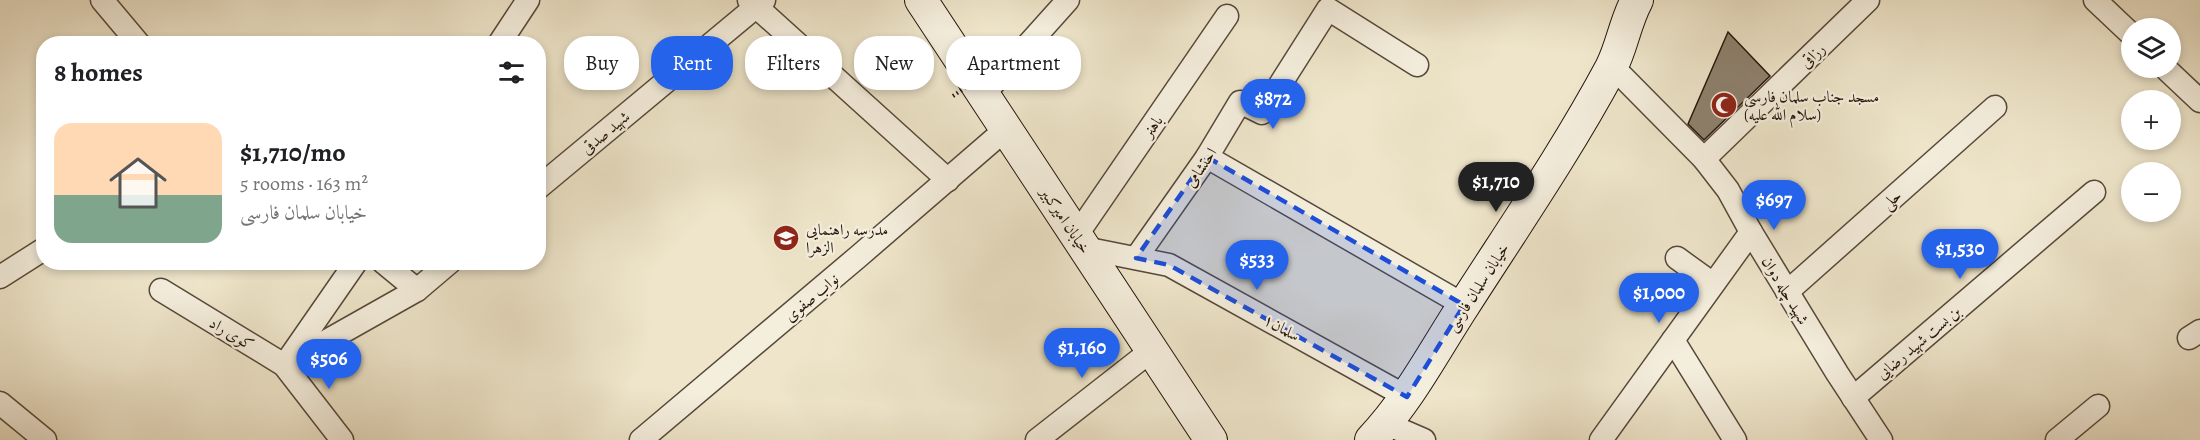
<!DOCTYPE html>
<html lang="en">
<head>
<meta charset="utf-8">
<style>
	:root { --surface:#fff; --page:#f2f2f2; --text:#202124; --muted:#757577; --line:#e0e0e0; --accent:#2563eb }
	body { margin:0; font-family:Alegreya,Amiri,serif; background:var(--page); color:var(--text); height:100vh; display:flex; flex-direction:column; font-size:22px; white-space:nowrap }
	* { box-sizing:border-box; margin:0 }
	p { font-size:20px; color:var(--muted) }
	.icon { flex:none; width:33px; height:33px; fill:none; stroke:currentColor; stroke-width:2; stroke-linecap:round; stroke-linejoin:round }
	.map { position:relative; flex:1; overflow:hidden }
	.panel { position:absolute; left:36px; top:36px; width:510px; height:234px; display:flex; flex-direction:column; background:var(--surface); border-radius:24px; box-shadow:0 3px 9px #0003 }
	.panel>* { flex:none }
	.banner { position:absolute; left:564px; top:36px; width:570px; height:54px; display:flex; gap:12px }
	.fabs { position:absolute; left:2121px; top:18px; display:grid; gap:12px }
	.fabs a { display:grid; place-items:center; width:60px; height:60px; border-radius:50%; background:var(--surface); box-shadow:0 3px 9px #0003; font-size:30px }
	.price { position:absolute; translate:-50% -51px; padding:0 14px; border-radius:21px; background:var(--accent); color:#fff; font-size:20px; line-height:39px; filter:drop-shadow(0 2px 3px #0008) }
	.price::after { content:''; position:absolute; left:50%; top:36px; width:18px; height:14px; margin-left:-9px; background:inherit; clip-path:polygon(0 0,100% 0,50% 100%) }
	.price.current { background:#222; color:#fff }
	ul { padding:0; list-style:none }
	li { display:flex; align-items:center; gap:18px; height:150px; padding:0 18px }
	li+li { border-top:2px solid var(--line) }
	li span { display:grid; place-items:center; flex:none; width:168px; height:120px; border-radius:18px; color:#555 }
	li>.icon { margin-inline-start:auto }
	span .icon { width:72px; height:72px; fill:#fffc; stroke-width:1 }
	li b { font-size:26px }
	h2 { display:flex; justify-content:space-between; align-items:center; height:72px; padding:0 18px; font-size:26px }
	.pill { padding:0 21px; border-radius:24px; background:var(--surface); box-shadow:0 3px 9px #0003; font-size:21px; line-height:54px }
	.pill.current { background:var(--accent); color:#fff }
	.map>svg:first-child { display:block }
</style>
</head>
<body>
<div class="map">
<svg width="2200" height="440" viewBox="0 0 2200 440">
	<rect width="100%" height="100%" fill="#eee5ca"/>
	<filter id="stains"><feTurbulence type="fractalNoise" baseFrequency=".00333" numOctaves="4"/><feColorMatrix values="0 0 0 0 .2 0 0 0 0 .09 0 0 0 0 .02 0 0 0 .5 -.17"/></filter>
	<radialGradient id="worn" r=".72"><stop offset=".6" stop-color="#630" stop-opacity="0"/><stop offset="1" stop-color="#630" stop-opacity=".3"/></radialGradient>
	<path fill="#8e816e" stroke="#25140a" stroke-width="1.5" d="M1728,32L1770,76L1704,140L1688,124Z"/>
	<g fill="none" stroke-linecap="round" stroke-linejoin="round">
		<defs>
			<g id="minor">
				<path d="M102,0L139,44"/>
				<path d="M749,0L948,180"/>
				<path d="M2095,0L2132,35"/>
				<path d="M499,44L528,0"/>
				<path d="M1612,66L1704,159L1728,190L1751,232L1837,373L1881,440"/>
				<path d="M2165,68L2200,101"/>
				<path d="M983,95L1068,0"/>
				<path d="M1207,157L1464,305"/>
				<path d="M1704,159L1868,0"/>
				<path d="M538,188L764,0"/>
				<path d="M1076,236L1227,16"/>
				<path d="M1084,248L1169,265L1407,397"/>
				<path d="M1136,258L1207,157L1240,102L1262,113L1328,9L1417,65"/>
				<path d="M1677,258L1713,284"/>
				<path d="M383,262L417,290"/>
				<path d="M0,277L44,249"/>
				<path d="M161,290L284,365L342,440"/>
				<path d="M1787,292L1995,107"/>
				<path d="M2189,338L2200,331"/>
				<path d="M1673,340L1735,440"/>
				<path d="M288,360L356,262"/>
				<path d="M284,365L417,290L450,262"/>
				<path d="M1853,398L2094,192"/>
				<path d="M0,403L45,440"/>
				<path d="M1387,424L1424,440"/>
				<path d="M641,440L859,256L1006,129"/>
				<path d="M1037,440L1152,350"/>
				<path d="M1601,440L1751,232"/>
				<path d="M2057,440L2098,406"/>
			</g>
			<g id="secondary">
				<path d="M921,0L1211,440"/>
				<path d="M1371,440C1409,400 1434,351 1464,305C1514,227 1567,150 1611,68C1622,47 1625,22 1637,0"/>
			</g>
		</defs>
		<use href="#minor" stroke="#57483a" stroke-width="25"/>
		<use href="#secondary" stroke="#25140a" stroke-width="34"/>
		<use href="#minor" stroke="#f4eedd" stroke-width="22"/>
		<use href="#secondary" stroke="#f4eedd" stroke-width="32"/>
		<path stroke="#25140a" stroke-width="4" stroke-dasharray="1.5 3" stroke-linecap="butt" d="M953,96L994,68"/>
	</g>
	<path fill="#1d4ed8" fill-opacity="0.2" stroke="#1d4ed8" stroke-width="4.5" stroke-dasharray="12 8" stroke-linejoin="round" d="M1207,157L1464,305L1407,397L1169,265L1136,258Z"/>
	<defs>
		<symbol id="mosque-disc" viewBox="-11 -11 22 22"><circle r="9.5" fill="#8f2418" stroke="#f4eedd"/><path d="M3.5-4.9A6 6 0 1 0 3.5 4.9A5 5 0 1 1 3.5-4.9Z" fill="#fff"/></symbol>
		<symbol id="school-disc" viewBox="-11 -11 22 22"><circle r="9.5" fill="#8f2418" stroke="#f4eedd"/><path d="M0-5L7-2L0 1L-7-2ZM-4 1L0 2.5L4 1V4Q0 6-4 4Z" fill="#fff"/></symbol>
	</defs>
	<g fill-rule="evenodd">
		<use href="#mosque-disc" x="1709" y="90" width="30" height="30"/>
		<use href="#school-disc" x="771" y="223" width="30" height="30"/>
	</g>
	<g text-anchor="middle" stroke-width="4.5" stroke-linejoin="round" paint-order="stroke">
		<g font-size="16" fill="#25140a" stroke="#f4eedd">
			<text transform="translate(1812 55) rotate(-44)" y="6">رزاقی</text>
			<text transform="translate(1152 126) rotate(-55)" y="6">باهنر</text>
			<text transform="translate(605 132) rotate(-40)" y="6">شهید صدقی</text>
			<text transform="translate(1200 167) rotate(-56)" y="6">احتشامی</text>
			<text transform="translate(1891 199) rotate(-42)" y="6">حلی</text>
			<text transform="translate(1066 220) rotate(56)" y="6">خیابان امیرکبیر</text>
			<text transform="translate(1477 287) rotate(-57)" y="6">خیابان سلمان فارسی</text>
			<text transform="translate(1786 290) rotate(59)" y="6">شهید چله دوان</text>
			<text transform="translate(811 297) rotate(-40)" y="6">نواب صفوی</text>
			<text transform="translate(1282 327) rotate(29)" y="6">سلمان۱</text>
			<text transform="translate(232 333) rotate(31)" y="6">کوی راد</text>
			<text transform="translate(1918 342) rotate(-40)" y="6">بن بست شهید رضایی</text>
		</g>
		<g font-size="16" fill="#25140a" stroke="#f4eedd" text-anchor="start">
			<text x="1744" y="102">مسجد جناب سلمان فارسی<tspan x="1744" dy="18">(سلام الله علیه)</tspan></text>
			<text x="806" y="235">مدرسه راهنمایی<tspan x="806" dy="18">الزهرا</tspan></text>
		</g>
	</g>
	<rect width="100%" height="100%" filter="url(#stains)"/>
	<rect width="100%" height="100%" fill="url(#worn)"/>
</svg>
<div class="fabs">
<a><svg class="icon" aria-label="layers" viewBox="0 0 24 24"><path d="M12 4l9 5-9 5-9-5zM3 14l9 5 9-5"/></svg></a>
<a>+</a>
<a>−</a>
</div>
<b class="price" style="left:1273px;top:130px">$872</b>
<b class="price current" style="left:1496px;top:213px">$1,710</b>
<b class="price" style="left:1774px;top:231px">$697</b>
<b class="price" style="left:1960px;top:280px">$1,530</b>
<b class="price" style="left:1257px;top:291px">$533</b>
<b class="price" style="left:1659px;top:324px">$1,000</b>
<b class="price" style="left:1082px;top:379px">$1,160</b>
<b class="price" style="left:329px;top:390px">$506</b>
<div class="banner">
<a class="pill">Buy</a>
<a class="pill current">Rent</a>
<a class="pill">Filters</a>
<a class="pill">New</a>
<a class="pill">Apartment</a>
</div>
<section class="panel">
<h2>8 homes<svg class="icon" aria-label="filters" viewBox="0 0 24 24"><path d="M4 7h16M4 17h16"/><circle cx="9" cy="7" r="2"/><circle cx="15" cy="17" r="2"/></svg></h2>
<ul>
<li><span style="background:linear-gradient(#ffd9b3 60%,#7fa58c 0)"><svg class="icon" aria-label="home" viewBox="0 0 24 24"><path d="M3 11l9-7 9 7M6 9v11h12V9"/></svg></span><div><b>$1,710/mo</b><p>5 rooms · 163 m²</p><p>خیابان سلمان فارسی</p></div></li>
</ul>
</section>
</div>
</body>
</html>
